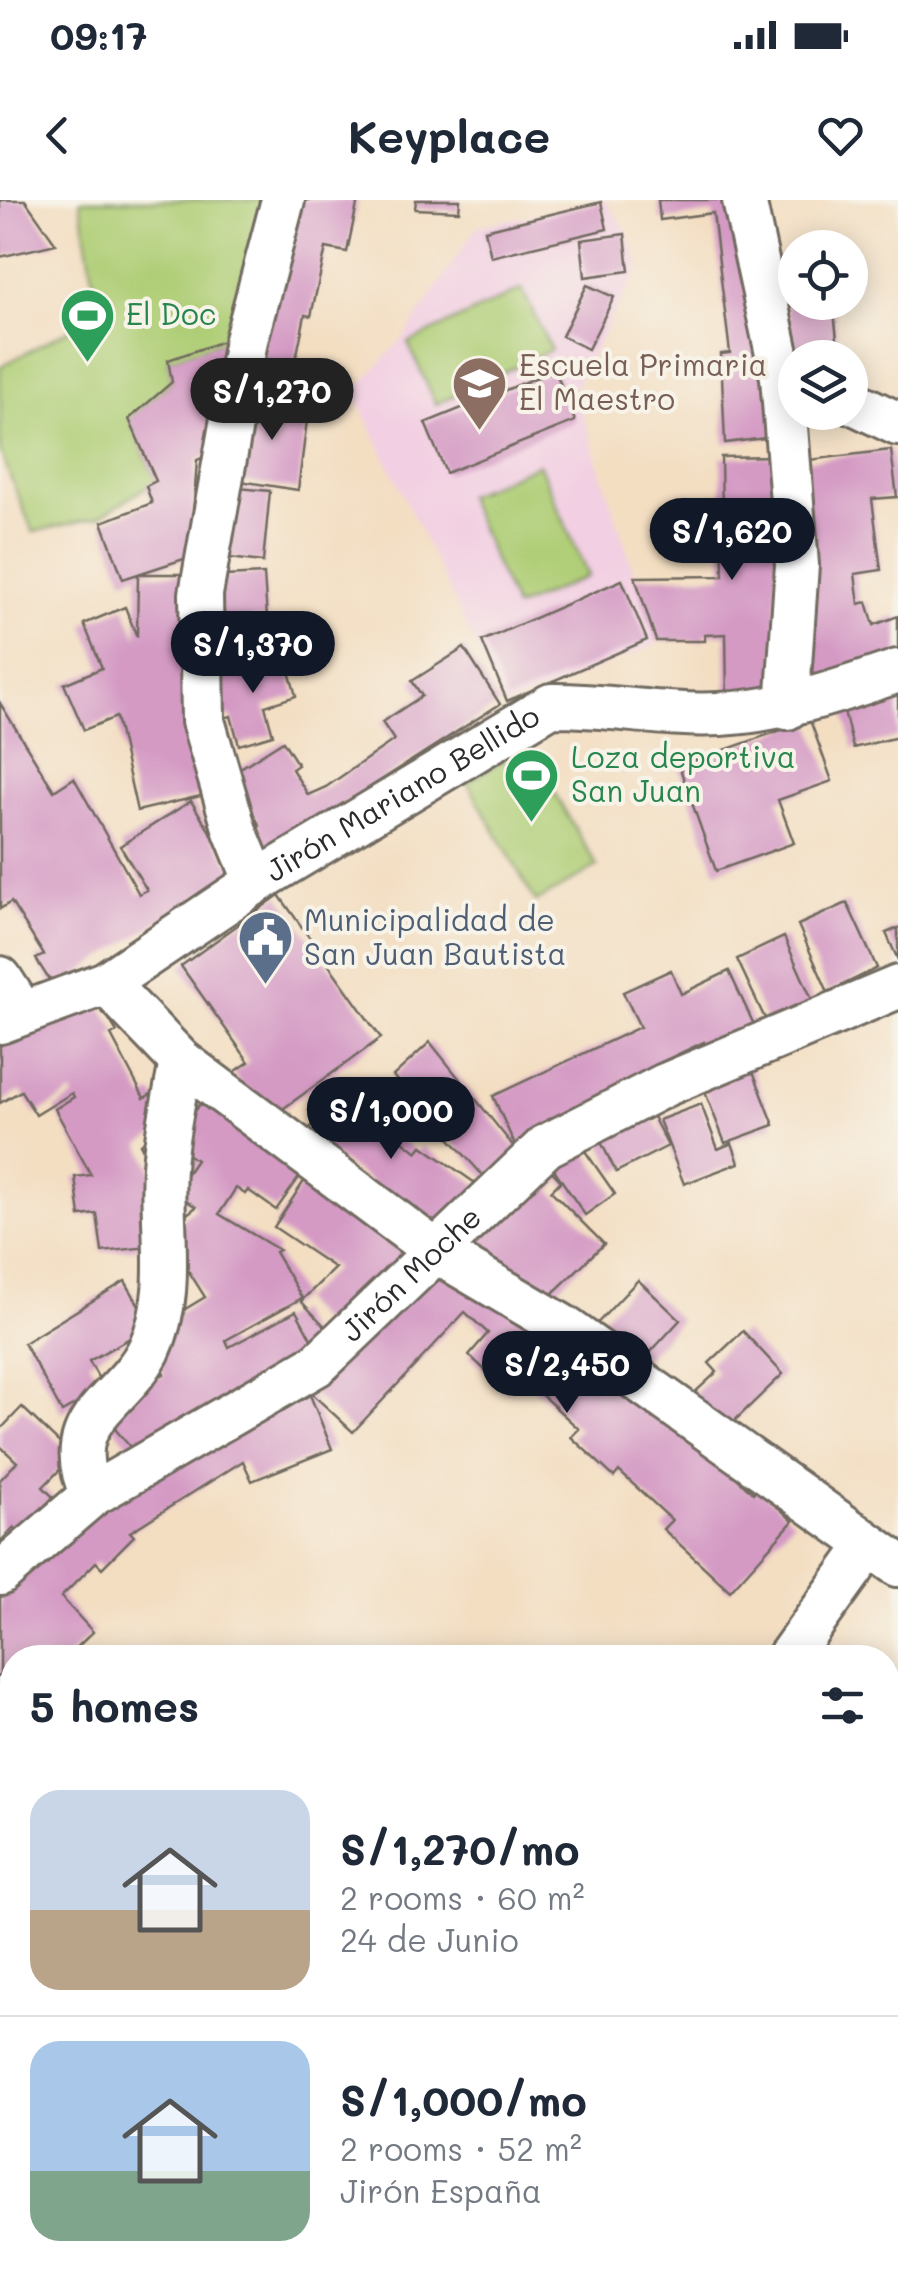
<!DOCTYPE html>
<html lang="en">
<head>
<meta charset="utf-8">
<style>
	:root { --surface:#fff; --page:#f6f6f7; --text:#1f2937; --muted:#747a83; --line:#e0e1e3; --accent:#111827 }
	body { margin:0; font-family:Mali,sans-serif; background:var(--page); color:var(--text); height:100vh; display:flex; flex-direction:column; font-size:38px; white-space:nowrap }
	* { box-sizing:border-box; margin:0 }
	p { font-size:32px; color:var(--muted) }
	.icon { flex:none; width:55px; height:55px; fill:none; stroke:currentColor; stroke-width:2; stroke-linecap:round; stroke-linejoin:round }
	.map { position:relative; flex:1; overflow:hidden }
	.drawer { position:absolute; left:0px; top:1445px; width:900px; height:642px; display:flex; flex-direction:column; background:var(--surface); border-radius:40px 40px 0 0; box-shadow:0 5px 25px #0003 }
	.drawer>* { flex:none }
	.buttons { position:absolute; left:778px; top:30px; display:grid; gap:20px }
	.buttons a { display:grid; place-items:center; width:90px; height:90px; border-radius:50%; background:var(--surface); box-shadow:0 5px 25px #0003; font-size:50px }
	.price { position:absolute; translate:-50% -85px; padding:0 22px; border-radius:35px; background:var(--accent); color:#fff; font-size:32px; line-height:65px; filter:drop-shadow(0 2px 5px #0008) }
	.price::after { content:''; position:absolute; left:50%; top:60px; width:30px; height:22px; margin-left:-15px; background:inherit; clip-path:polygon(0 0,100% 0,50% 100%) }
	.price.selected { background:#222; color:#fff }
	ul { padding:0; list-style:none }
	li { display:flex; align-items:center; gap:30px; height:250px; padding:0 30px }
	li+li { border-top:2px solid var(--line) }
	li span { display:grid; place-items:center; flex:none; width:280px; height:200px; border-radius:30px; color:#555 }
	li>.icon { margin-inline-start:auto }
	span .icon { width:120px; height:120px; fill:#fffc; stroke-width:1 }
	li b { font-size:42px }
	h2 { display:flex; justify-content:space-between; align-items:center; height:120px; padding:0 30px; font-size:42px }
	.status { display:flex; justify-content:space-between; align-items:center; height:70px; padding:0 50px; background:var(--surface); direction:ltr }
	.status svg { height:28px; fill:currentColor }
	header { display:flex; justify-content:space-between; align-items:center; height:130px; padding:0 30px; background:var(--surface); font-size:45px; font-weight:800 }
	.map>svg:first-child { display:block }
</style>
</head>
<body>
<div class="status"><b>09:17</b><svg viewBox="0 0 49 12"><path d="M0 12V9h3v3zM5 12V6h3v6zM10 12V3h3v9zM15 12V0h3v12zM26 1h20v11H26zM47 4h2v5h-2z"/></svg></div>
<header><svg class="icon" aria-label="back" viewBox="0 0 24 24"><path d="M15 5l-7 7 7 7"/></svg>Keyplace<svg class="icon" aria-label="heart" viewBox="0 0 24 24"><path d="M12 20l-8-8c-3-5 5-10 8-4 3-6 11-1 8 4z"/></svg></header>
<div class="map">
<svg width="898" height="2087" viewBox="0 0 898 2087">
	<rect width="100%" height="100%" fill="#f7f3e8"/>
	<filter id="ink" filterUnits="userSpaceOnUse"><feTurbulence type="fractalNoise" baseFrequency=".01" numOctaves="2"/><feDisplacementMap in="SourceGraphic" scale="20" xChannelSelector="R" yChannelSelector="G"/><feConvolveMatrix kernelMatrix="1 2 1 2 8 2 1 2 1" color-interpolation-filters="sRGB"/></filter>
	<filter id="wash" filterUnits="userSpaceOnUse"><feTurbulence type="fractalNoise" baseFrequency=".0048" numOctaves="4" result="noise"/><feDisplacementMap in="SourceGraphic" scale="40" xChannelSelector="R" yChannelSelector="G"/><feGaussianBlur stdDeviation="2.25" result="paint"/><feColorMatrix in="noise" values="0 0 0 0 0 0 0 0 0 0 0 0 0 0 0 0 0 1.4 0 .05"/><feComposite in="paint" operator="in"/></filter>
	<g filter="url(#wash)">
		<rect width="100%" height="100%" fill="#f3dec2"/>
		<path fill="#f2cfe2" d="M605,0L626,30L640,66L574,188L657,444L505,507L354,192L406,135L477,26Z"/>
		<g fill="#aecd75" stroke="#6c7c50" stroke-width="2.5">
			<path d="M80,0H269L232,138L168,160L172,182L130,219L156,281L99,317L33,332L0,252V167L99,113Z"/>
			<path d="M522,89L551,150L436,204L408,143Z"/>
			<path d="M539,264L588,376L515,408L466,296Z"/>
			<path d="M527,546L597,666L536,702L467,582Z"/>
		</g>
		<path fill="#8ab066" stroke="#5a6e48" stroke-width="2.5" d="M690,2075H766L784,2087H708Z"/>
		<g fill="none" stroke-linecap="round" stroke-linejoin="round">
			<g stroke="#59b7d7" stroke-width="11">
				<path d="M731,2075L749,2087"/>
				<path d="M221,2087L227,2075"/>
			</g>
		</g>
		<g id="blocks">
			<g fill="#d49ac4">
				<path d="M0,0H25L56,44L0,57Z"/>
				<path d="M298,0H358L347,52L326,48L311,116L305,115L290,189L252,180Z"/>
				<path d="M416,0H460L459,11L415,9Z"/>
				<path d="M658,0H731L780,236L725,243L721,154L730,153L713,13L660,20Z"/>
				<path d="M601,2L607,29L491,57L485,30Z"/>
				<path d="M625,34L629,71L585,77L581,40Z"/>
				<path d="M587,85L614,97L588,149L562,136Z"/>
				<path d="M795,89V102H833L839,158H795L783,90Z"/>
				<path d="M232,138L207,256L197,260L190,357L138,374H188L205,595L137,611L116,517L84,530L64,484L102,468L84,424L125,407L137,437L138,374L123,379L102,322L152,303L146,286L156,281L129,219L172,182L168,160Z"/>
				<path d="M555,170L575,221L446,273L425,223Z"/>
				<path d="M246,196L309,205L298,290L234,280Z"/>
				<path d="M891,250L897,297L872,299L881,370L855,374L859,404L867,402L874,425L898,416V459L809,490L801,261Z"/>
				<path d="M779,256L775,500H727L726,434L705,435V441H656L635,377L723,376L721,257Z"/>
				<path d="M228,287L270,291L263,362L221,357Z"/>
				<path d="M264,374L267,418H251L254,461L208,464L204,377Z"/>
				<path d="M622,380L647,440L507,501L482,441Z"/>
				<path d="M464,448L500,504L264,655L250,633L260,626L231,574L283,541L298,565L292,569L308,595L326,587L394,540L382,522L422,496L412,481Z"/>
				<path d="M284,454L296,496L265,506L273,535L239,545L231,516L224,518L210,476Z"/>
				<path d="M898,481V537L853,548L842,503Z"/>
				<path d="M0,503L54,591L74,578L139,694L147,690L120,646L191,601L235,672L55,789L36,759L44,755L11,702L0,709Z"/>
				<path d="M810,520L832,581L778,600L794,643L716,671L679,566Z"/>
				<path d="M279,695L381,838L266,921L233,873L249,862L181,766Z"/>
				<path d="M847,703L877,768L828,792L798,725Z"/>
				<path d="M898,728V760L886,733Z"/>
				<path d="M784,737L814,804L768,825L737,759Z"/>
				<path d="M671,770L681,794L729,771L755,827L707,849L704,842L657,864L660,871L518,952L493,896L640,827L623,792Z"/>
				<path d="M93,793L117,832L111,835L144,898L153,893L163,908L160,932L140,944L152,968L158,1046L102,1052L97,1014L80,1016L75,977L91,975L55,909L74,897L72,893L36,915L21,891L0,903V846Z"/>
				<path d="M430,842L518,952L487,980L393,876Z"/>
				<path d="M747,856L774,925L725,943L698,874Z"/>
				<path d="M339,890L417,952L422,946L478,985L441,1032L305,935Z"/>
				<path d="M202,901L305,969L276,1010L248,990L245,994L236,988L219,1014L279,1050L275,1052L302,1098L226,1140L229,1147L296,1111L317,1150L137,1255L110,1223L150,1181L164,1174L158,1158L177,1114L205,1097L164,1032L196,1007L174,992L196,960L173,944Z"/>
				<path d="M645,901L668,946L616,972L593,926Z"/>
				<path d="M701,904L718,949L732,943L739,963L684,984L659,920Z"/>
				<path d="M576,938L615,994L585,1015L547,959Z"/>
				<path d="M541,960L561,981L551,991L604,1044L550,1096L454,1044Z"/>
				<path d="M310,972L418,1056L335,1137L301,1101L335,1068L274,1027Z"/>
				<path d="M441,1063L589,1155L663,1224L670,1215L753,1293L758,1288L793,1321L730,1391L663,1329L672,1320L619,1271L614,1277L571,1237L579,1229L521,1176L507,1191L469,1155L488,1133L465,1112L353,1232L308,1190Z"/>
				<path d="M638,1080L680,1120L634,1170L591,1130Z"/>
				<path d="M125,1081L151,1126L89,1161L104,1188L62,1212L24,1143Z"/>
				<path d="M743,1131L783,1174L726,1229L693,1194L717,1172L709,1163Z"/>
				<path d="M308,1190L332,1249L252,1281L243,1261L130,1332L134,1336L102,1368L96,1362L61,1397L93,1432L66,1458H12V1490L0,1485V1391L64,1329Z"/>
				<path d="M22,1207L73,1256L43,1287L53,1297L20,1333L14,1327L0,1342V1280L17,1262L0,1246V1230Z"/>
				<path d="M890,1943L898,1949V2022L888,2038Z"/>
				<path d="M898,2031V2063L888,2055V2045Z"/>
				<path d="M306,2075H360L364,2078L357,2087H298Z"/>
				<path d="M388,2075H422L419,2087H384Z"/>
				<path d="M596,2075H602L633,2087H591Z"/>
			</g>
		</g>
	</g>
	<g filter="url(#ink)">
		<use href="#blocks" fill-opacity="0" stroke="#716a60" stroke-width="2.5"/>
		<g fill="none" stroke-linecap="round" stroke-linejoin="round">
			<defs>
				<path id="service" d="M888,1708L898,1693"/>
				<g id="minor">
					<path d="M744,0L782,177L797,365L787,508"/>
					<path d="M850,201L898,224"/>
					<path d="M256,682L235,631L203,521L201,394L246,140L283,0"/>
					<path d="M0,778L22,812"/>
					<path d="M106,783L181,861L437,1052L564,1127L898,1365"/>
					<path id="s1" d="M0,822L106,783L256,682L551,505C608,504 664,517 720,514C783,511 839,491 898,471"/>
					<path d="M92,1295C56,1219 122,1204 149,1150C176,1094 160,1028 164,968C166,932 175,896 181,861"/>
					<path id="s2" d="M0,1374L92,1295L318,1164L546,946L665,885L898,787"/>
					<path d="M788,1458L868,1347"/>
					<path d="M0,1499L12,1505"/>
					<path d="M658,2075L681,2087"/>
					<path d="M190,2087L193,2075"/>
					<path d="M247,2087L254,2075"/>
				</g>
				<g id="tertiary">
					<path d="M0,1577L12,1580"/>
					<path d="M783,2075L802,2087"/>
					<path d="M835,2075L852,2087"/>
				</g>
			</defs>
			<use href="#service" stroke="#716a60" stroke-width="25"/>
			<use href="#minor" stroke="#716a60" stroke-width="48"/>
			<use href="#tertiary" stroke="#716a60" stroke-width="58"/>
			<g stroke="#716a60" stroke-width="6" stroke-dasharray="8 8" stroke-linecap="butt">
				<path d="M0,1635H12"/>
				<path d="M586,2087L590,2075"/>
			</g>
			<use href="#service" stroke="#fff" stroke-width="20"/>
			<use href="#minor" stroke="#fff" stroke-width="42"/>
			<use href="#tertiary" stroke="#fff" stroke-width="52"/>
		</g>
	</g>
	<defs>
		<symbol id="stadium-pin" viewBox="-11 -11 22 30"><path d="M0 17L-7.5 6A9.5 9.5 0 1 1 7.5 6Z" fill="#2e9e5b" stroke="#f7f3e8"/><path d="M0-5a6.5 5 0 1 0 0 10a6.5 5 0 1 0 0-10ZM-3.5-1.8h7v3.6h-7Z" fill="#fff"/></symbol>
		<symbol id="school-pin" viewBox="-11 -11 22 30"><path d="M0 17L-7.5 6A9.5 9.5 0 1 1 7.5 6Z" fill="#8d6e63" stroke="#f7f3e8"/><path d="M0-5L7-2L0 1L-7-2ZM-4 1L0 2.5L4 1V4Q0 6-4 4Z" fill="#fff"/></symbol>
		<symbol id="civic-pin" viewBox="-11 -11 22 30"><path d="M0 17L-7.5 6A9.5 9.5 0 1 1 7.5 6Z" fill="#5c6f8a" stroke="#f7f3e8"/><path d="M-.6-6.5H3V-4.5H.6V-3L4-1V1h2V6H-6V1h2V-1L-.6-3ZM-1.2 2.5V6h2.4V2.5Z" fill="#fff"/></symbol>
	</defs>
	<g fill-rule="evenodd">
		<use href="#stadium-pin" x="56" y="84" width="63" height="86"/>
		<use href="#school-pin" x="448" y="152" width="63" height="86"/>
		<use href="#stadium-pin" x="500" y="544" width="63" height="86"/>
		<use href="#civic-pin" x="234" y="706" width="63" height="86"/>
	</g>
	<g text-anchor="middle" stroke-width="8" stroke-linejoin="round" paint-order="stroke">
		<g font-size="30" fill="#27864d" stroke="#f7f3e8" text-anchor="start">
			<text x="126" y="125">El Doc</text>
			<text x="571" y="568">Loza deportiva<tspan x="571" dy="34">San Juan</tspan></text>
		</g>
		<g font-size="30" fill="#785e54" stroke="#f7f3e8" text-anchor="start">
			<text x="519" y="176">Escuela Primaria<tspan x="519" dy="34">El Maestro</tspan></text>
		</g>
		<g font-size="30" fill="#2b2b2b" stroke="#f7f3e8">
			<text dy="10" stroke="none"><textPath href="#s1" startOffset="465">Jirón Mariano Bellido</textPath></text>
			<text dy="10" stroke="none"><textPath href="#s2" startOffset="512">Jirón Moche</textPath></text>
		</g>
		<g font-size="30" fill="#4e5e75" stroke="#f7f3e8" text-anchor="start">
			<text x="304" y="731">Municipalidad de<tspan x="304" dy="34">San Juan Bautista</tspan></text>
		</g>
	</g>
</svg>
<div class="buttons">
<a><svg class="icon" aria-label="locate" viewBox="0 0 24 24"><circle cx="12" cy="12" r="6"/><path d="M12 2v4M12 18v4M2 12h4M18 12h4"/></svg></a>
<a><svg class="icon" aria-label="layers" viewBox="0 0 24 24"><path d="M12 4l9 5-9 5-9-5zM3 14l9 5 9-5"/></svg></a>
</div>
<b class="price selected" style="left:272px;top:243px">S/1,270</b>
<b class="price" style="left:732px;top:383px">S/1,620</b>
<b class="price" style="left:253px;top:496px">S/1,370</b>
<b class="price" style="left:391px;top:962px">S/1,000</b>
<b class="price" style="left:567px;top:1216px">S/2,450</b>
<section class="drawer">
<h2>5 homes<svg class="icon" aria-label="filters" viewBox="0 0 24 24"><path d="M4 7h16M4 17h16"/><circle cx="9" cy="7" r="2"/><circle cx="15" cy="17" r="2"/></svg></h2>
<ul>
<li><span style="background:linear-gradient(#c9d6e8 60%,#b9a48a 0)"><svg class="icon" aria-label="home" viewBox="0 0 24 24"><path d="M3 11l9-7 9 7M6 9v11h12V9"/></svg></span><div><b>S/1,270/mo</b><p>2 rooms · 60 m²</p><p>24 de Junio</p></div></li>
<li><span style="background:linear-gradient(#a9c7e8 65%,#7fa58c 0)"><svg class="icon" aria-label="home" viewBox="0 0 24 24"><path d="M3 11l9-7 9 7M6 9v11h12V9"/></svg></span><div><b>S/1,000/mo</b><p>2 rooms · 52 m²</p><p>Jirón España</p></div></li>
</ul>
</section>
</div>
</body>
</html>
